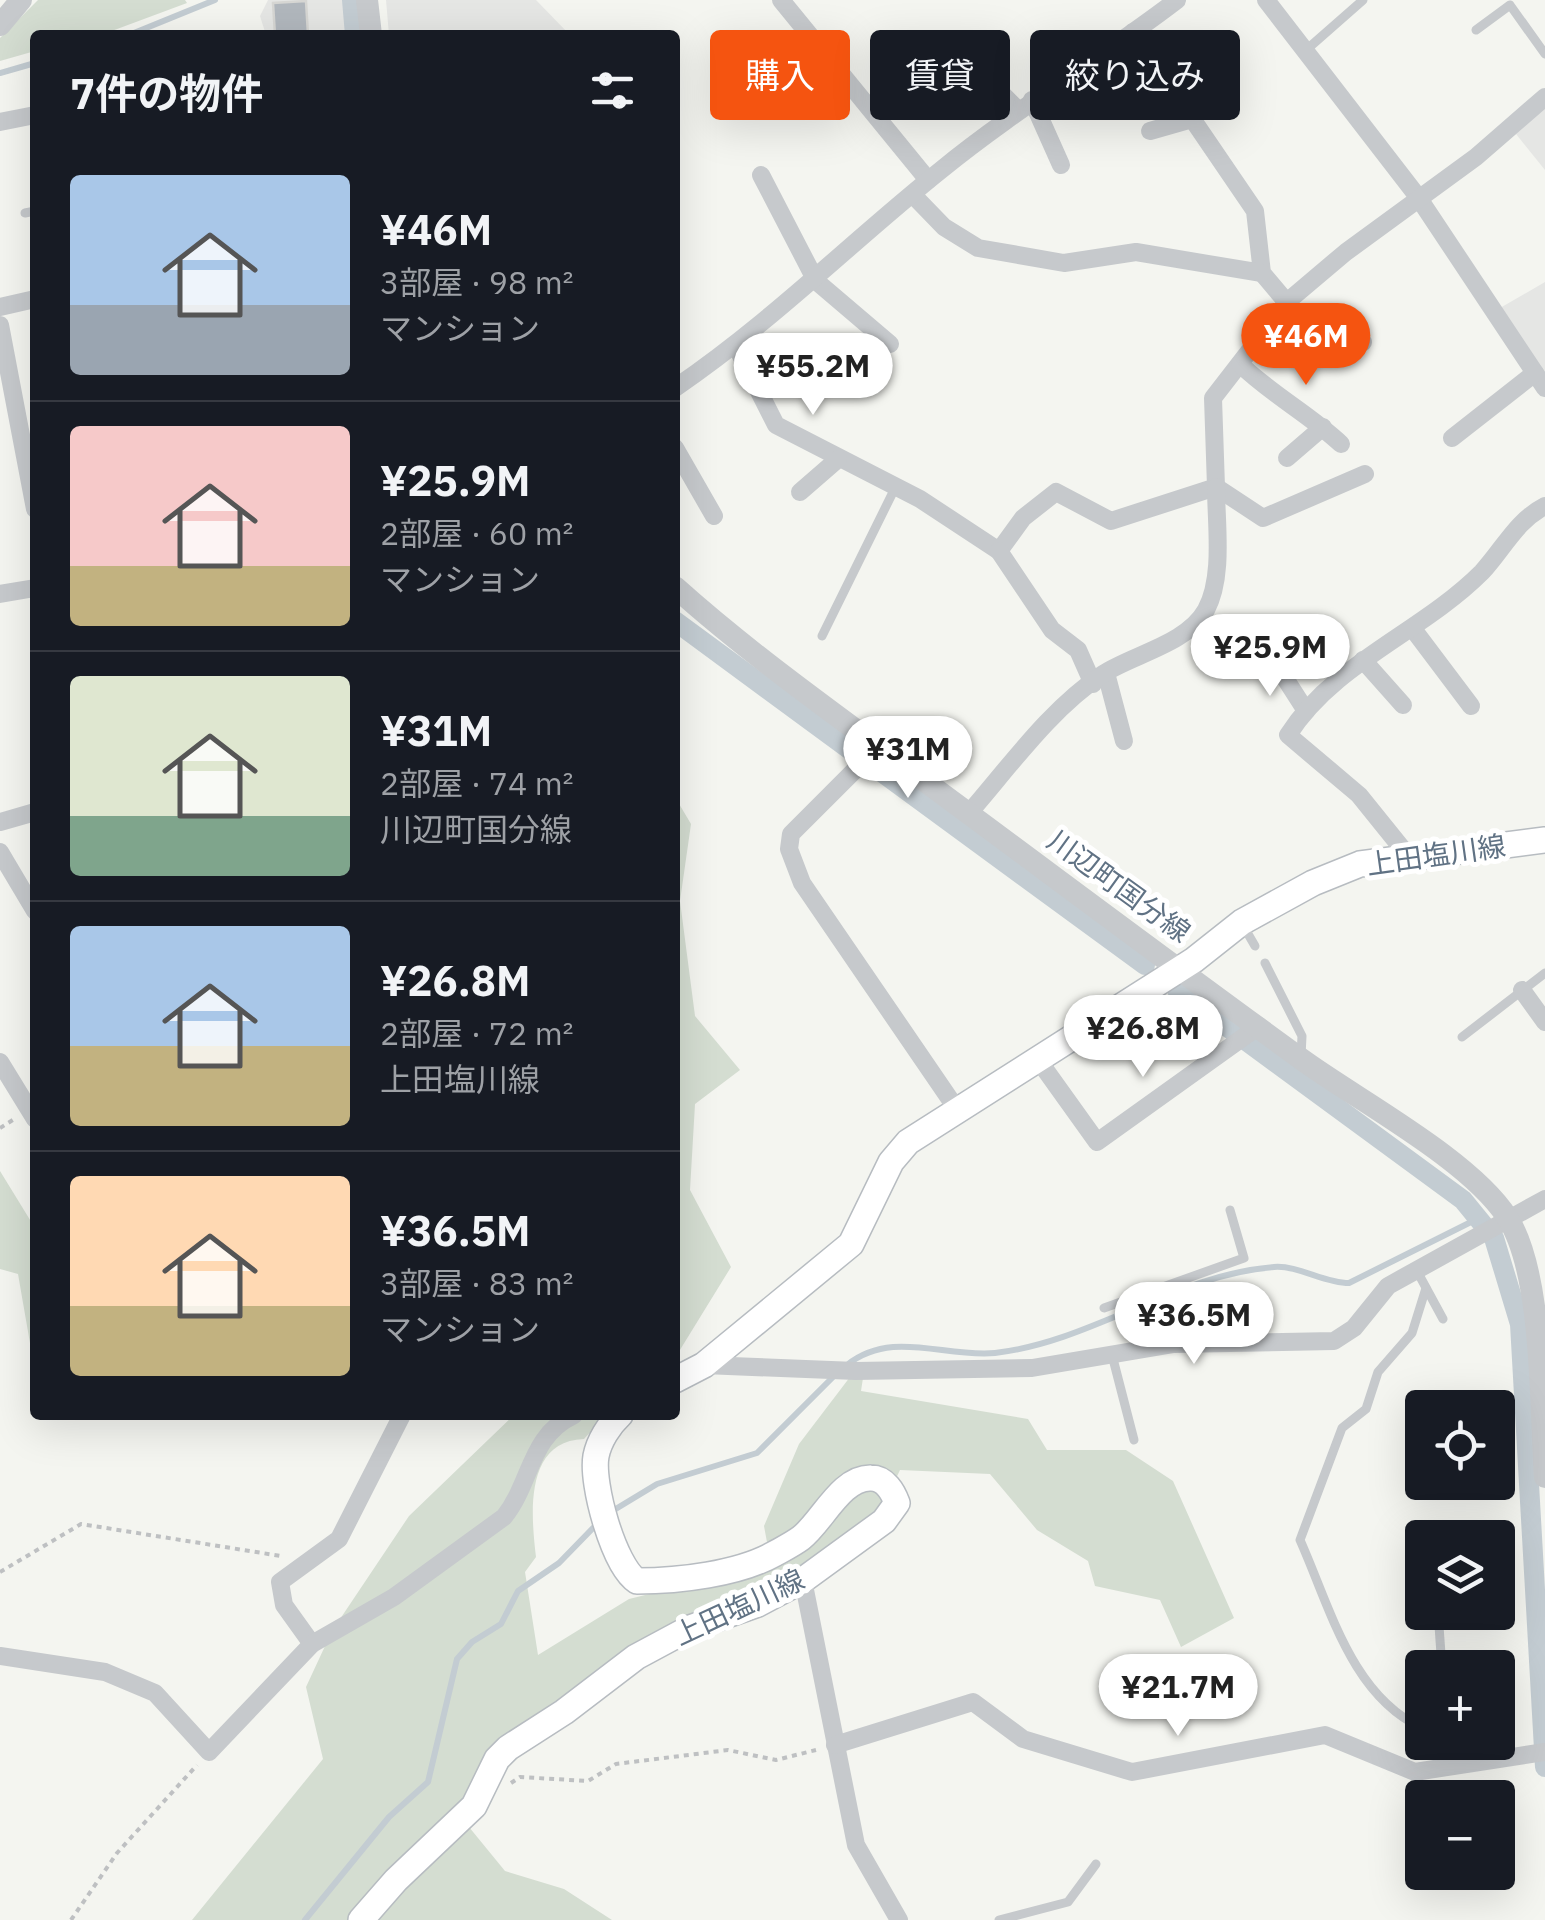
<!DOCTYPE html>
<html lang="ja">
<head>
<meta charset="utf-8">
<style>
	:root { --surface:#171b24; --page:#242831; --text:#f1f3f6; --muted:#9ea1a6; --line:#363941; --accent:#f55410 }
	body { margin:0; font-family:"IBM Plex Sans","Noto Sans JP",sans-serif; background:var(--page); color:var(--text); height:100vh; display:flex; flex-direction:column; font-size:38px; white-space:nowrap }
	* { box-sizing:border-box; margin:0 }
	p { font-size:32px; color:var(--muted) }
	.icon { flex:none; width:55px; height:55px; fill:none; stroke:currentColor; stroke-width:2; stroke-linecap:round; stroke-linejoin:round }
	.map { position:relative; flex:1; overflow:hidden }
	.panel { position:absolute; left:30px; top:30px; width:650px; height:1390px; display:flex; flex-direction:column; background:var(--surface); border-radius:10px; box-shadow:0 10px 40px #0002 }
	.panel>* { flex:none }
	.hud { position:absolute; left:710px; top:30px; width:685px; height:90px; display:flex; gap:20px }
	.buttons { position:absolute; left:1405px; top:1390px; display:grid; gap:20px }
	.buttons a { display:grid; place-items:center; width:110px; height:110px; border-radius:10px; background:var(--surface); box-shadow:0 10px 40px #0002; font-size:50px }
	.price { position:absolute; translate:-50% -85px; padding:0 22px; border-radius:35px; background:#fff; color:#222; font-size:32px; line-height:65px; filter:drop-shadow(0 2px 5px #0008) }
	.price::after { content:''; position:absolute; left:50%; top:60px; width:30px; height:22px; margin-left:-15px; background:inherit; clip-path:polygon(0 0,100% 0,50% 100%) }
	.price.active { background:var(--accent); color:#fff }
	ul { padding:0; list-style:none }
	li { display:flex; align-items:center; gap:30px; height:250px; padding:0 40px }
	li+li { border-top:2px solid var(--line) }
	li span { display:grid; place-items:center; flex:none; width:280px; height:200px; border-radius:10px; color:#555 }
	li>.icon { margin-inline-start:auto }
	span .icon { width:120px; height:120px; fill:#fffc; stroke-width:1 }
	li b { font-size:42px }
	h2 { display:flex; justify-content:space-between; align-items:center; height:120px; padding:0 40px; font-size:42px }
	.tag { padding:0 35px; border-radius:10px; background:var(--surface); box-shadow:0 10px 40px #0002; font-size:35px; line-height:90px }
	.tag.active { background:var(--accent); color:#fff }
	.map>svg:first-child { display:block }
</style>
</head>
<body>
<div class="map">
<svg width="1545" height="1920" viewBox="0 0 1545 1920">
	<rect width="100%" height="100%" fill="#f4f5f0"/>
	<g fill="#e5e6e4">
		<path d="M268,0H346L350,35H266L260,16Z"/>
		<path d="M386,0H536L570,35H389Z"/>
		<path d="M1545,108V170L1516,134Z"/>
		<path d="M1545,282V374L1500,308Z"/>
	</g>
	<g fill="#d4ddd1">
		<path d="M38,0H185L187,3L101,35H35V51L0,61V38Z"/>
		<path d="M675,797L691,824L680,901L695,1016L740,1070L695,1104L690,1190L731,1267L675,1358Z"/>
		<path d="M0,1171L35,1228V1372L18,1274L0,1269Z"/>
		<path d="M850,1377L863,1378L861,1391L1028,1419L1047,1450H1126L1173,1481L1234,1618L1181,1647L1160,1600L1095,1586L1088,1561L1037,1530L990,1474L900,1470L879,1514L795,1573L598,1677L357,1920H192L323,1759L306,1687L332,1631L409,1516L514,1415H606L584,1439C524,1441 531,1515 536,1557L525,1572L538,1655L629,1599L771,1564L764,1526L799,1444Z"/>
		<path d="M469,1827L505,1871L564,1889L612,1920H371Z"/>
	</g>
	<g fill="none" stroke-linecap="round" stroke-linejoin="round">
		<g stroke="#c3ccd2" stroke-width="6">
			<path d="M129,35L215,0"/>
			<path d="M0,73L35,63"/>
			<path d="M847,1365C892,1329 944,1358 995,1353C1092,1342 1177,1274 1274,1267C1298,1265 1324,1283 1349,1283L1481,1217"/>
			<path d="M614,1510L657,1484L757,1453L837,1373"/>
			<path d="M305,1920L389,1817L428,1782L457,1659L472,1642L501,1624L518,1591L559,1563L596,1525"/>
		</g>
		<g stroke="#c3ccd2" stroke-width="20">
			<path d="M352,0L355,35"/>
			<path d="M675,621L853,752"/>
			<path d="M876,768L1145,965"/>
			<path d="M1177,990L1463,1200L1494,1238L1520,1324L1545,1767"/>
		</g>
	</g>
	<path fill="#b1b7bd" stroke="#d6d6d3" stroke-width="2.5" d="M306,1L308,35H275L273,3Z"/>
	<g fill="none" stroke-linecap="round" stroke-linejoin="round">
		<defs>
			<g id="secondary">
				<path d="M675,1380L704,1365L851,1244L891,1162L908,1142L1194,960L1242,922L1313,883L1360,864L1545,840"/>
				<path d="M361,1920L396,1880L474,1806L497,1759L508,1748L564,1712L636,1657L690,1628L758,1604L803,1580L884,1521L897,1503C893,1492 885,1478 871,1478C841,1477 822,1522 801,1538C793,1544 783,1549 774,1554C738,1574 679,1581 637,1581C614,1566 591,1484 596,1456C599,1441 609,1425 620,1415"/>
			</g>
		</defs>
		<use href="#secondary" stroke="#b7bcc1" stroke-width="28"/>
		<g stroke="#bec0c2" stroke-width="4" stroke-dasharray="5 5" stroke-linecap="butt">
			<path d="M0,1128L16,1118"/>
			<path d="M0,1572L81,1524L281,1556"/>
			<path d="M511,1783L520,1777L588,1781L616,1764L728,1750L776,1760L816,1750"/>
			<path d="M71,1920L117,1853L197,1765"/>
		</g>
		<g stroke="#c6c9cc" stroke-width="9">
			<path d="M1476,30L1510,5L1545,54"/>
			<path d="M1305,51L1363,0"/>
			<path d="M25,213L35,211"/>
			<path d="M822,636L895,488"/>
			<path d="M1244,927L1255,946"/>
			<path d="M1265,963L1302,1036L1301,1056"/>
			<path d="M1462,1037L1545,973"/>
			<path d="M1417,1271L1443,1319"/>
			<path d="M1129,1299L1147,1346"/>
			<path d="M1104,1308L1244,1258L1230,1210"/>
			<path d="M1112,1355L1134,1440"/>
			<path d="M1438,1612L1442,1668"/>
			<path d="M1422,1728C1351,1695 1330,1607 1300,1540L1342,1428L1366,1409L1378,1372L1412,1333L1426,1288"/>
			<path d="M1456,1742L1484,1745L1498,1757"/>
			<path d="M999,1920L1068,1902L1096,1864"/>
		</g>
		<g stroke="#c6c9cc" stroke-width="18">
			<path d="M781,0L928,180"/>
			<path d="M1266,0L1418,197L1545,388"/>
			<path d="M1133,32L1255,211L1262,273L1295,312L1363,342"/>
			<path d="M973,65L1018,110"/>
			<path d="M1032,100L1061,165"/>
			<path d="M0,122L35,115"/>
			<path d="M1150,131L1192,119"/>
			<path d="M761,175L816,281L890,344"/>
			<path d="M913,195L944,227L978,248L1064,263L1136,252L1262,273"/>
			<path d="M0,307L35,299"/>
			<path d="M0,325L35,509"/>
			<path d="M736,346L776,425L920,499L999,551L1023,518L1056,492L1111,521L1216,487L1213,398L1288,301L1346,252L1476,157L1545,97"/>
			<path d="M1240,364C1272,395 1309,414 1341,444"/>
			<path d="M675,388C773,321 850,243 941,170C1017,108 1100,59 1177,0"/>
			<path d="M1452,438L1535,373"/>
			<path d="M675,448L714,516"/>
			<path d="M1287,458L1323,427"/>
			<path d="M1216,487L1263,518L1365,474"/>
			<path d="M800,492L838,459"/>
			<path d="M999,551L1052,630L1078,650L1093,684"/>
			<path d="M0,594L35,588"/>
			<path d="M1413,629L1471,706"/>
			<path d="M1363,660L1403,705"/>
			<path d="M1274,661L1306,711"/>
			<path d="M1106,673L1124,741"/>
			<path d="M879,746L791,834L789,849L802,883L958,1111"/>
			<path d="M969,813C1010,766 1050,709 1103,674C1134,654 1187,644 1206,610C1224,577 1216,524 1216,487"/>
			<path d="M0,822L35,812"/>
			<path d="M0,852L35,911"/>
			<path d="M1409,857L1359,795L1288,735C1335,662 1421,633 1482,572C1504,548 1516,521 1545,506"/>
			<path d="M1522,990L1545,1022"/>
			<path d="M1039,1061L1097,1142L1259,1026"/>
			<path d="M0,1062L35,1119"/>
			<path d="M704,1365L856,1371L1032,1368L1174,1344L1334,1341L1354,1328L1388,1286L1545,1199"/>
			<path d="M803,1580L856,1845L899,1920"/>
			<path d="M312,1644L284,1605L280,1582L339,1539L402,1415"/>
			<path d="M0,1656L105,1672L155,1693L209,1752L312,1644L394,1597L504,1517C532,1482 529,1436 574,1415"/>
			<path d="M835,1745L973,1702L1023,1739L1132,1772L1325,1735L1415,1772L1545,1752"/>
		</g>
		<g stroke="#c6c9cc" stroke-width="22">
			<path d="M367,0L371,35"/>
			<path d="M0,25L21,0"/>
			<path d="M675,587C753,657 842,719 926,782C1052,875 1177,969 1304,1061C1361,1102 1470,1160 1507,1217C1544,1273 1540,1409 1545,1477"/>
		</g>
		<use href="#secondary" stroke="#fff" stroke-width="25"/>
	</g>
	<g text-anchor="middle" stroke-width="10" stroke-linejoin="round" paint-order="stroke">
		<g font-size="28" fill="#607284" stroke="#fff">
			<text transform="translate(1436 855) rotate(-8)" y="10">上田塩川線</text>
			<text transform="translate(1119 886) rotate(36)" y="10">川辺町国分線</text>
			<text transform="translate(739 1607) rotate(-25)" y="10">上田塩川線</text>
		</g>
	</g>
</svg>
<div class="buttons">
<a><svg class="icon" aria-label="locate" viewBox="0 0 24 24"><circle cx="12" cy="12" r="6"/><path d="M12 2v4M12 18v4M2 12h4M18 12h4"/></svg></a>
<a><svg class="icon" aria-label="layers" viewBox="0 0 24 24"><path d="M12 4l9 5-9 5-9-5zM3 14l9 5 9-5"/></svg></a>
<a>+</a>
<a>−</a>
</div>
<b class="price active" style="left:1306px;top:388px">¥46M</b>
<b class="price" style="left:813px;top:418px">¥55.2M</b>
<b class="price" style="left:1270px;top:699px">¥25.9M</b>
<b class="price" style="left:908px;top:801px">¥31M</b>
<b class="price" style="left:1143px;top:1080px">¥26.8M</b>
<b class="price" style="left:1194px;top:1367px">¥36.5M</b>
<b class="price" style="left:1178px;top:1739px">¥21.7M</b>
<div class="hud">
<a class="tag active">購入</a>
<a class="tag">賃貸</a>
<a class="tag">絞り込み</a>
</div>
<section class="panel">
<h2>7件の物件<svg class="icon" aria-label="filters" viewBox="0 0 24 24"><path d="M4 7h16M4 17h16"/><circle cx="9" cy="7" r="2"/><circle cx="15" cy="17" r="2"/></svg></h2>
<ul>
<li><span style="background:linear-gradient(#a9c7e8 65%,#9aa5b1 0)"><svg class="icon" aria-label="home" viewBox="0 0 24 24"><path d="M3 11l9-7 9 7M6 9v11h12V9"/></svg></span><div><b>¥46M</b><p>3部屋 · 98 m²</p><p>マンション</p></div></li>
<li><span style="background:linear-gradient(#f6c9c9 70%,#c2b280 0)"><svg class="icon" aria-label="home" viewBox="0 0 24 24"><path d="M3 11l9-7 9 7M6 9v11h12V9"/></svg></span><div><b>¥25.9M</b><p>2部屋 · 60 m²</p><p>マンション</p></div></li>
<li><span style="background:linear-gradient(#dfe7d0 70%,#7fa58c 0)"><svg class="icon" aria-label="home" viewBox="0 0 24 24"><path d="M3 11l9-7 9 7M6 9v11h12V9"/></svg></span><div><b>¥31M</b><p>2部屋 · 74 m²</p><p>川辺町国分線</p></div></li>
<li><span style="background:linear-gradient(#a9c7e8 60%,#c2b280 0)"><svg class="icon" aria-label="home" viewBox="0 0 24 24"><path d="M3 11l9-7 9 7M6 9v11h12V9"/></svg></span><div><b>¥26.8M</b><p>2部屋 · 72 m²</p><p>上田塩川線</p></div></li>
<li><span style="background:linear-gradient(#ffd9b3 65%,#c2b280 0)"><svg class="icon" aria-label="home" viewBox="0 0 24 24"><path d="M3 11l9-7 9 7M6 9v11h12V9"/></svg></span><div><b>¥36.5M</b><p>3部屋 · 83 m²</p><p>マンション</p></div></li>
</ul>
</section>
</div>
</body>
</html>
